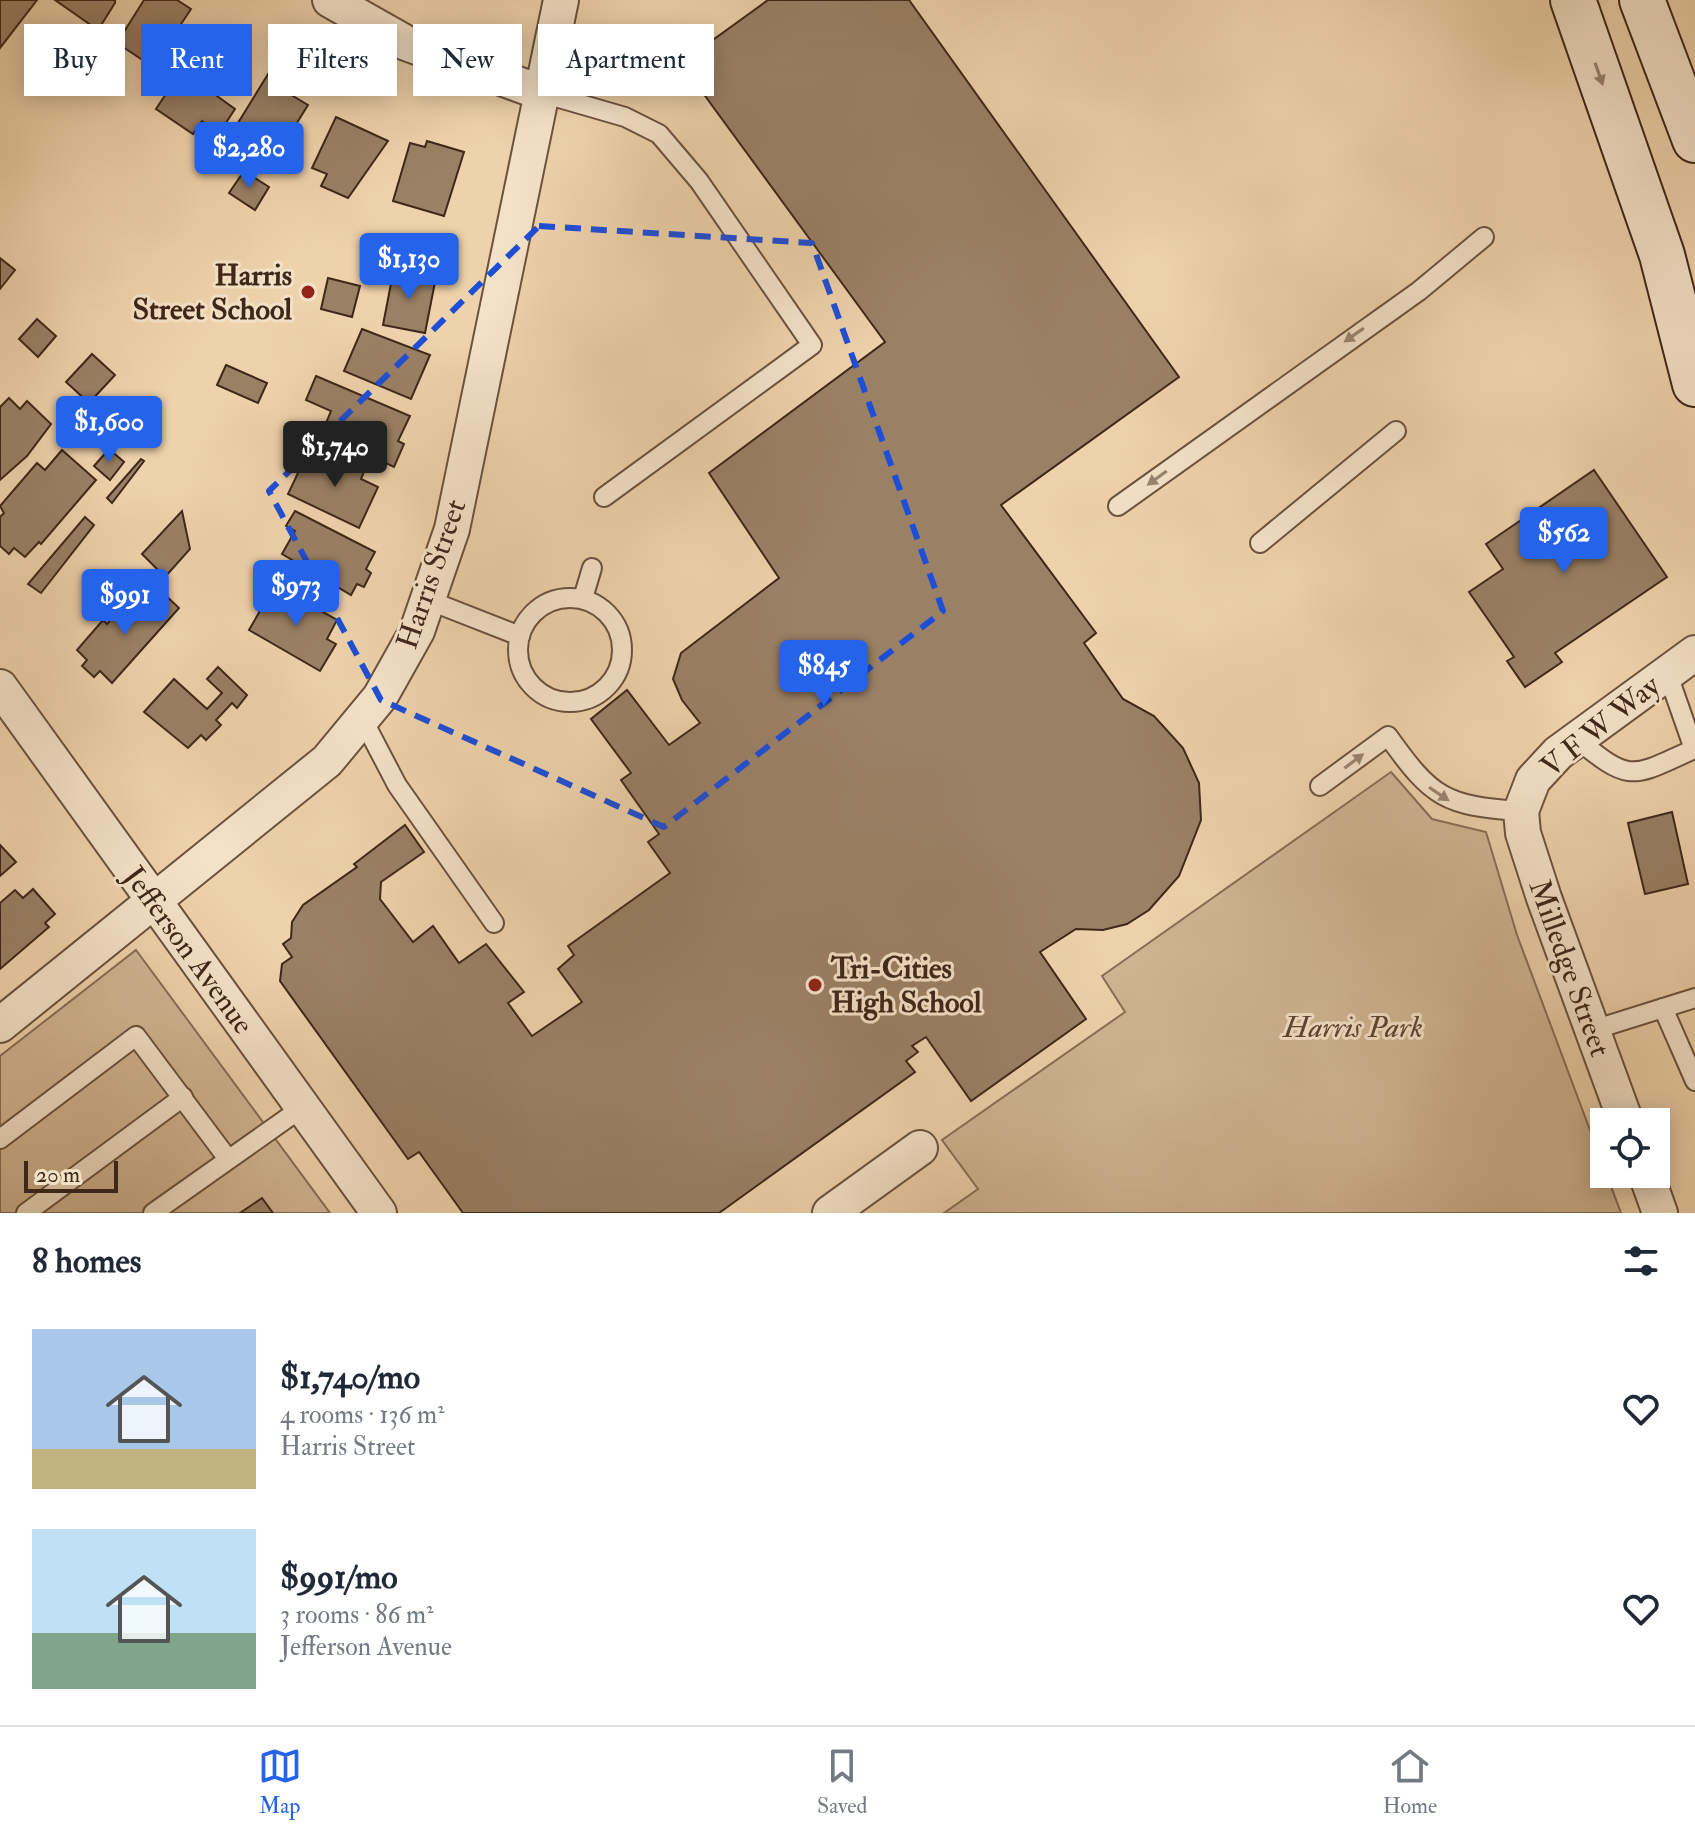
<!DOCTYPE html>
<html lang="en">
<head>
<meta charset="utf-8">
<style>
	:root { --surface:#fff; --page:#f2f2f3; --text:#1f2937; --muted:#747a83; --line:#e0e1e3; --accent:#2563eb }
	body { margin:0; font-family:"IM FELL Double Pica",serif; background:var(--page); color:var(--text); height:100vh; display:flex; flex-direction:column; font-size:30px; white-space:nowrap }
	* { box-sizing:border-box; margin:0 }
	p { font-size:26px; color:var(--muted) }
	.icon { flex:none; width:44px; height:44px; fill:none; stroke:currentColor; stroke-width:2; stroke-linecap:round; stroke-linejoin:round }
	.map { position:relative; height:1213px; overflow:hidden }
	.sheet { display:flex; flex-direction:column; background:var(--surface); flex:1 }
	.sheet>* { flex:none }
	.top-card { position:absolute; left:24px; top:24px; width:800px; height:72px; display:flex; gap:16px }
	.buttons { position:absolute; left:1590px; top:1108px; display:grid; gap:16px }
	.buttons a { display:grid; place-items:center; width:80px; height:80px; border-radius:0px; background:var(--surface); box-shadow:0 4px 20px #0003; font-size:40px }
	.scale { position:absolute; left:24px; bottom:20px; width:94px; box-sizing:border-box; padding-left:8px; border:4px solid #3f2719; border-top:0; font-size:22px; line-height:28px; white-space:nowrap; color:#3f2719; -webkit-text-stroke:6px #f4e2c8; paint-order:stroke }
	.price { position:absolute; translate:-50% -68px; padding:0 18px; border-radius:8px; background:var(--accent); color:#fff; font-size:26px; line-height:52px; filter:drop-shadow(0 2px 4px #0008) }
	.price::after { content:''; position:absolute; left:50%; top:48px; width:24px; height:18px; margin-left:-12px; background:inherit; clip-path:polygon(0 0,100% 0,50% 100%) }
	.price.on { background:#222; color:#fff }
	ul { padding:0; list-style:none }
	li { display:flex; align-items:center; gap:24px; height:200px; padding:0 32px }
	li span { display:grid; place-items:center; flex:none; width:224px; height:160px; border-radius:0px; color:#555 }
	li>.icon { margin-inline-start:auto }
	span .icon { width:96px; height:96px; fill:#fffc; stroke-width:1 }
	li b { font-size:34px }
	h2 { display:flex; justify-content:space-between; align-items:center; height:96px; padding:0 32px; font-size:34px }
	.tag { padding:0 28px; border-radius:0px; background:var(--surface); box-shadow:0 4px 20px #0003; font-size:28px; line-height:72px }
	.tag.on { background:var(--accent); color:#fff }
	.dock { display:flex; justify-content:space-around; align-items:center; height:112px; border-top:2px solid var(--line); background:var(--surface); font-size:22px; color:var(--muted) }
	.dock a { display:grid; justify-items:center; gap:4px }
	.dock .on { color:var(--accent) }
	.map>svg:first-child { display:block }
</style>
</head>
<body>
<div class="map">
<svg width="1695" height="1213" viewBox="0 0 1695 1213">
	<rect width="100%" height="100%" fill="#eed2ab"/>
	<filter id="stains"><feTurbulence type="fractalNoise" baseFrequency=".0025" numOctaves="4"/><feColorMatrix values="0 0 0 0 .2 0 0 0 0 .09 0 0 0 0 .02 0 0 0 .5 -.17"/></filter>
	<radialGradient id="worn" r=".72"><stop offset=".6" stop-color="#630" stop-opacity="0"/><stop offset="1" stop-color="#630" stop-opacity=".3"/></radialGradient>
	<g fill="#d0b592" stroke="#886e56" stroke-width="2">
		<path d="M1391,772L1432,819L1486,832L1517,935L1621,1213H944L978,1189L942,1140L1125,1012L1102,976Z"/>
		<path d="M136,950L330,1213H0V1056Z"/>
	</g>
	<g fill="#9a8065" stroke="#3f2719" stroke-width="2">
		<path d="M0,0H37L0,48Z"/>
		<path d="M55,0H115V3L98,30Z"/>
		<path d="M144,0H177L191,9L173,36L181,42L166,64L161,62L156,69L117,43Z"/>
		<path d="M768,0H909L1179,377L1001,505L1096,633L1084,643L1123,699L1154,716L1183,748L1199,783L1201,820L1179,876L1149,910L1127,924L1103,930L1076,929L1040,952L1086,1019L971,1101L926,1037L912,1046L918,1052L906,1061L915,1072L719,1213H463L419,1152L408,1159L280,981L282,964L292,957L283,944L291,938L292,922L303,905L357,867L354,864L405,825L424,852L381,882L380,899L413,942L433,926L459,963L486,944L524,992L508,1003L532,1036L582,1002L558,969L574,955L568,946L670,873L648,842L659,834L621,780L631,773L591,719L627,690L669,745L700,723L682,700L673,679L681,653L779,578L709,473L885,342L681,63Z"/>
		<path d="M208,31L234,48L230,54L241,62L217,96L235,109L220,132L202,121L193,134L156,109Z"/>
		<path d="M96,59L116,73L107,86L87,72Z"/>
		<path d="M268,74L296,91L293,96L308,105L280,150L274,147L267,159L230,136Z"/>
		<path d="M336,117L388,141L348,198L321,186L327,174L312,168Z"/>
		<path d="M427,141L464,152L444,216L393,201L410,143L425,147Z"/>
		<path d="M244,171L269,187L255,210L229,193Z"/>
		<path d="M0,258L15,270L0,289Z"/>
		<path d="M394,268L436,277L425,333L383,325Z"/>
		<path d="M328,278L360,286L352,317L321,309Z"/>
		<path d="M37,319L56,336L38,357L19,339Z"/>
		<path d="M362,329L430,355L411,399L344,371Z"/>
		<path d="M92,354L115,375L89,403L66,382Z"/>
		<path d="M226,365L267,383L258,403L217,385Z"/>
		<path d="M316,376L410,416L398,441L404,444L394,467L322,433L331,411L306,400Z"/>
		<path d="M9,398L20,409L27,401L51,424L27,456L0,480V407Z"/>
		<path d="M109,449L124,462L110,480L94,466Z"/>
		<path d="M62,450L96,480L41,544L39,542L25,557L14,548L9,554L0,546V517L4,513L0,506L37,463L45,470Z"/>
		<path d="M307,454L335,468L341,455L366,467L361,479L378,487L359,528L288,494Z"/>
		<path d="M141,459L144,461L112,503L107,498Z"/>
		<path d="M1594,470L1667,577L1555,653L1562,662L1525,687L1507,661L1514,657L1469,592L1503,569L1486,544Z"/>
		<path d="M182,511L190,549L165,577L142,554Z"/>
		<path d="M295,511L375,552L366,569L371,573L364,587L357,584L351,595L282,554L295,531L286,526Z"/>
		<path d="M85,517L94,525L41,593L28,584Z"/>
		<path d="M275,585L337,620L327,639L336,644L320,671L249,630Z"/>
		<path d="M162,592L179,608L112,683L100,671L94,677L82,666L87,660L77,650L103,620L107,624L129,599L145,612Z"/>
		<path d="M218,667L247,695L237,708L232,703L216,720L221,725L206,740L201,735L188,748L144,712L174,679L207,709L222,693L207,679Z"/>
		<path d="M1672,812L1688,884L1645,894L1628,823Z"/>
		<path d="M0,845L16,862L0,876Z"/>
		<path d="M33,889L55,914L45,923L49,927L0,969V903L15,890L23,898Z"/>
		<path d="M262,1198L273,1213H240Z"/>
	</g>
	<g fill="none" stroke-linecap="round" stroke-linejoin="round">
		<defs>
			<g id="lane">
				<path d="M542,93L625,117L659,134L699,181L812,345L604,497"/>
				<path d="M1118,506L1419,291L1484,237"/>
				<path d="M1260,543L1396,431"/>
				<circle cx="570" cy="650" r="52"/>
				<path d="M583,598L592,568"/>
				<path d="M428,600L520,636"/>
				<path d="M362,718L397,785L494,923"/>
				<path d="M1577,739C1631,784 1632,777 1694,749L1667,672"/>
				<path d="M1320,786L1388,736C1432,798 1445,806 1521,811"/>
				<path d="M1663,1008L1695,1081"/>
				<path d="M1593,1030L1695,998"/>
				<path d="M0,1139L136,1036L228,1159"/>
				<path d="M26,1213L183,1097"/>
				<path d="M153,1213L303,1107"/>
			</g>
			<g id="street">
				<path d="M330,0L406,43L542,93"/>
				<path d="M0,687L379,1213"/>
				<path d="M0,1025L327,761L380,697L417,631L452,529L561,0"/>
				<path d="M1626,1122L1544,898L1523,833L1521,811L1533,780L1558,753L1695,653"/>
				<path d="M1646,1174L1660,1213"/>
				<path d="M830,1213L920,1148"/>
			</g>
			<g id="secondary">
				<path d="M1573,0L1662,255L1695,384"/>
				<path d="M1642,0L1695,140"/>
			</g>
		</defs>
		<use href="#lane" stroke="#6b523e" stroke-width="22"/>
		<use href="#street" stroke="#6b523e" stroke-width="38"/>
		<use href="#secondary" stroke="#3f2719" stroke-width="48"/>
		<use href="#lane" stroke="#f4e2c8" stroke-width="18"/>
		<use href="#street" stroke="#f4e2c8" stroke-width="34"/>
		<use href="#secondary" stroke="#f4e2c8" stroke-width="44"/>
	</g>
	<defs><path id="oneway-solid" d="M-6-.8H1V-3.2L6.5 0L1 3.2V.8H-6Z" transform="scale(2)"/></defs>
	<g fill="#9a8470">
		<use href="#oneway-solid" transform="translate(1599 74) rotate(71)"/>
		<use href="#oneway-solid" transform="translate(1354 335) rotate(145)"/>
		<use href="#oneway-solid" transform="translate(1157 478) rotate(144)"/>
		<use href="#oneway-solid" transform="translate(1354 761) rotate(-37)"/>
		<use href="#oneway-solid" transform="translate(1439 794) rotate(34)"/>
	</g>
	<path fill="none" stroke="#1d4ed8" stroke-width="6" stroke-dasharray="16 10" stroke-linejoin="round" d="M539,226L812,243L943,611L664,827L381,700L269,491Z"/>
	<g fill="#8f2418" stroke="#f4e2c8" stroke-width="3">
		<circle cx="308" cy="292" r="8"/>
		<circle cx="815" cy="985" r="8"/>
	</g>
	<g text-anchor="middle" stroke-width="6" stroke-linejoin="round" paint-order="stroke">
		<g font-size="30" font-weight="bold" fill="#3f2719" stroke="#f4e2c8" text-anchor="end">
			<text x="292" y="285">Harris<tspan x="292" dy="34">Street School</tspan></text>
			<text x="831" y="978" text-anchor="start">Tri-Cities<tspan x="831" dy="34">High School</tspan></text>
		</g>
		<g font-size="30" fill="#3f2719" stroke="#f4e2c8">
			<text transform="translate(431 574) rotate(-71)" y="10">Harris Street</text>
			<text transform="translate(1600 726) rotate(-39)" y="10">V F W Way</text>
			<text transform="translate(189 950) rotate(54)" y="10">Jefferson Avenue</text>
			<text transform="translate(1570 968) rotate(70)" y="10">Milledge Street</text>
		</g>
		<g font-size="30" font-style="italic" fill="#5c4331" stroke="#f4e2c8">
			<text x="1353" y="1037">Harris Park</text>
		</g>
	</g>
	<rect width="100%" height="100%" filter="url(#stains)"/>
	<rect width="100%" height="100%" fill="url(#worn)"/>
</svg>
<div class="buttons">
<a><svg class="icon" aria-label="locate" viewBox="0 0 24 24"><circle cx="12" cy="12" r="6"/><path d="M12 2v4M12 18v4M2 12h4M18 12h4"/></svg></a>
</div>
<div class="scale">20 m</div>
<b class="price" style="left:249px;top:190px">$2,280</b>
<b class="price" style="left:409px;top:301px">$1,130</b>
<b class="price" style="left:109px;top:464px">$1,600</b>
<b class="price on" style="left:335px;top:489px">$1,740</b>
<b class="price" style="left:1564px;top:575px">$562</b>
<b class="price" style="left:296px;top:628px">$973</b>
<b class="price" style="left:125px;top:637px">$991</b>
<b class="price" style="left:824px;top:708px">$845</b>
<div class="top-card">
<a class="tag">Buy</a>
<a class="tag on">Rent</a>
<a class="tag">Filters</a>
<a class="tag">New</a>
<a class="tag">Apartment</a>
</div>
</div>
<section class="sheet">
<h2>8 homes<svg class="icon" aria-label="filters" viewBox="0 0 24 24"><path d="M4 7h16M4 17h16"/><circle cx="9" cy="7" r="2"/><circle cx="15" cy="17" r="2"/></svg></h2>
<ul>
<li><span style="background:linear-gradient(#a9c7e8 75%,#c2b280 0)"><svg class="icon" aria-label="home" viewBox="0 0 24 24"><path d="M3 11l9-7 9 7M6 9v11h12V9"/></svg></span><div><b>$1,740/mo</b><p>4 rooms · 136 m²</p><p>Harris Street</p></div><svg class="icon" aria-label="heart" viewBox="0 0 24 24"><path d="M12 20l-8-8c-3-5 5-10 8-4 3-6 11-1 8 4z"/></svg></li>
<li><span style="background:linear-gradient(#bfe0f5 65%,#7fa58c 0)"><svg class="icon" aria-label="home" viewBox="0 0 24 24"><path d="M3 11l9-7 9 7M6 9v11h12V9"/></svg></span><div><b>$991/mo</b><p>3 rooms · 86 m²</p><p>Jefferson Avenue</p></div><svg class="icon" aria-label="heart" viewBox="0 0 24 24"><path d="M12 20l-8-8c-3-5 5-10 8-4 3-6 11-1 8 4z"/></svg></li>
</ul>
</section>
<nav class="dock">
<a class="on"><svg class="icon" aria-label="map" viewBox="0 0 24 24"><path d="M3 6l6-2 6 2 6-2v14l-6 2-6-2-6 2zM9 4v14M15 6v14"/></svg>Map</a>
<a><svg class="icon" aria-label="saved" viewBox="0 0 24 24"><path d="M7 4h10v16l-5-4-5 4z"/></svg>Saved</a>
<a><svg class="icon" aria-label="home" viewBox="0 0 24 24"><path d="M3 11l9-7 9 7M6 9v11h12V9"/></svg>Home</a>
</nav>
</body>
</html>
